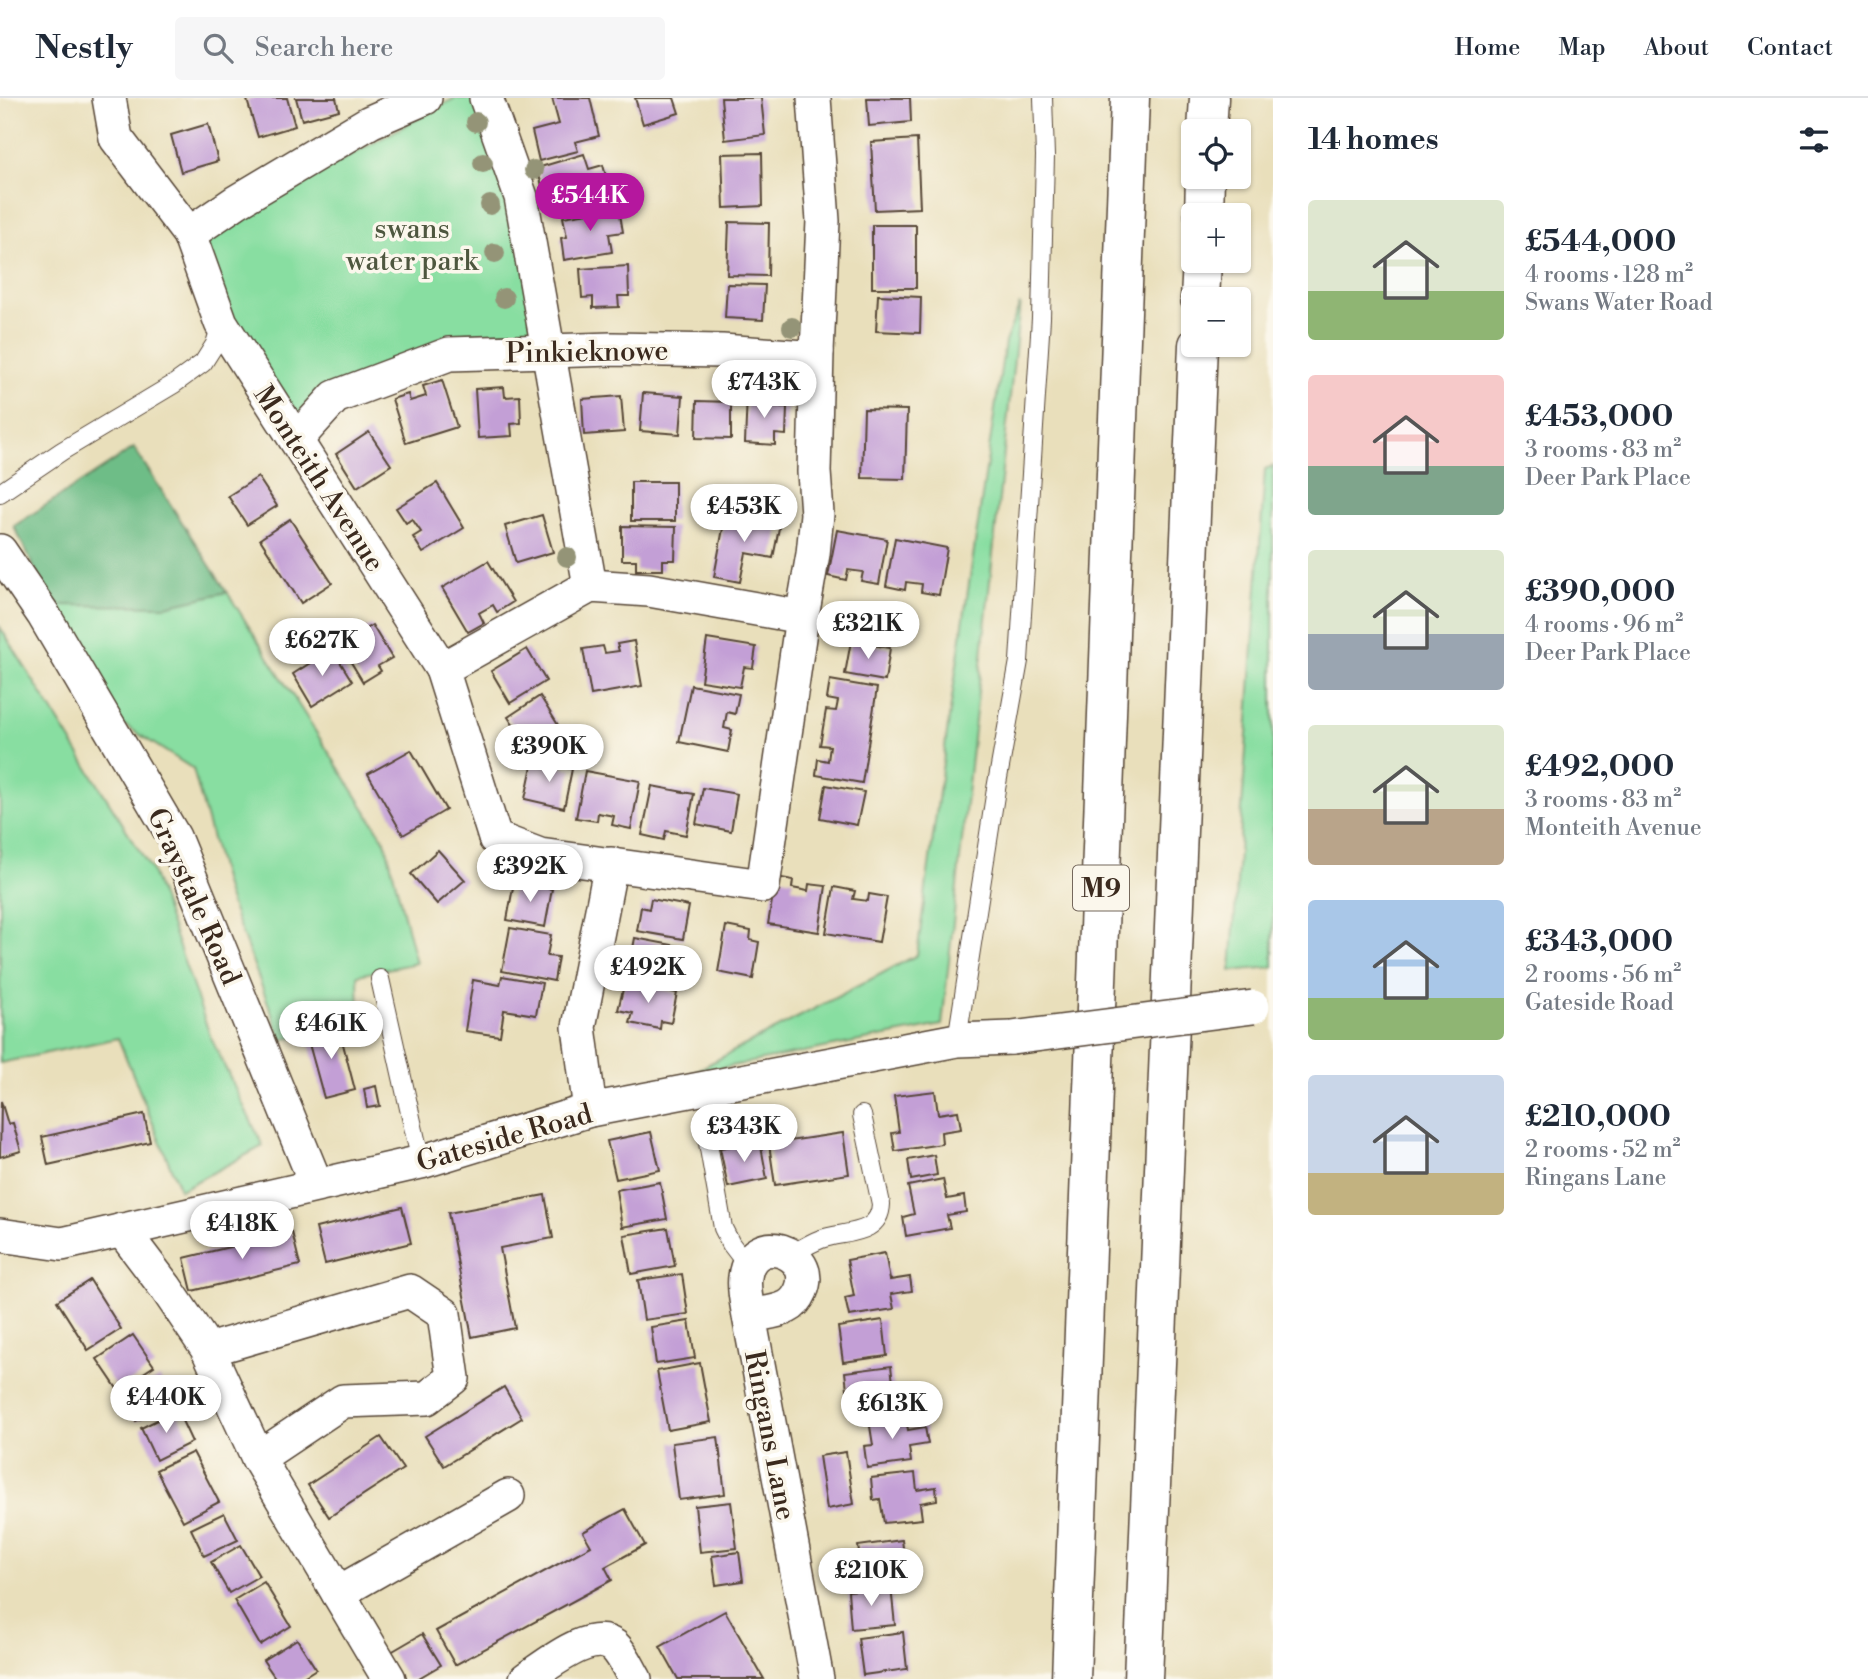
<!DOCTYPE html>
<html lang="en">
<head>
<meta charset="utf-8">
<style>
	:root { --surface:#fff; --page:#f6f6f7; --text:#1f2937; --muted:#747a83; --line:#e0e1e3; --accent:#b5179e }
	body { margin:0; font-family:"Libre Bodoni",serif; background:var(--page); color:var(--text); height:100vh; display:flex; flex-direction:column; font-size:26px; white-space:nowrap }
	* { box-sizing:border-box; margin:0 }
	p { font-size:23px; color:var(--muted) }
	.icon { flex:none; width:38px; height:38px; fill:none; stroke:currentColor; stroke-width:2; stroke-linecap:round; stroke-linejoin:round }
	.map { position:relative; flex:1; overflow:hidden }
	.panel { display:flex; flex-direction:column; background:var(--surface); width:595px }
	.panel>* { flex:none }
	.controls { position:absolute; left:1181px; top:21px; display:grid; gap:14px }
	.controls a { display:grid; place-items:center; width:70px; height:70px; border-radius:7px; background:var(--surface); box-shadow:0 2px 5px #0004; font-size:35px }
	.price { position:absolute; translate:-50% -60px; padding:0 16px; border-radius:24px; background:#fff; color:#222; font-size:23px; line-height:46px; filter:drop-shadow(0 2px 4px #0008) }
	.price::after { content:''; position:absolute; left:50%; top:42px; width:21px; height:16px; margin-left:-10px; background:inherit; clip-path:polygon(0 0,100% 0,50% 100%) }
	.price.selected { background:var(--accent); color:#fff }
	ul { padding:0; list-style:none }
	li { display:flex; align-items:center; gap:21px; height:175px; padding:0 35px }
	li span { display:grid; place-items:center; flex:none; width:196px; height:140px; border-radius:7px; color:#555 }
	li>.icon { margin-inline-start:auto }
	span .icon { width:84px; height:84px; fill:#fffc; stroke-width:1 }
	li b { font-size:30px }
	h2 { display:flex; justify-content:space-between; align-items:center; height:84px; padding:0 35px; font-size:30px }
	header { display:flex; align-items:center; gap:42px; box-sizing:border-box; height:98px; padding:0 35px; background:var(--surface); border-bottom:2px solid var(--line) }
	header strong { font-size:33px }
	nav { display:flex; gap:38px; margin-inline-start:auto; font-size:24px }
	.search { width:490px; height:63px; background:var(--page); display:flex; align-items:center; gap:18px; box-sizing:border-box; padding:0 24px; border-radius:7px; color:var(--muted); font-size:26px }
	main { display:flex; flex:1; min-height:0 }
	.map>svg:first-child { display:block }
</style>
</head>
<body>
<header>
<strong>Nestly</strong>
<div class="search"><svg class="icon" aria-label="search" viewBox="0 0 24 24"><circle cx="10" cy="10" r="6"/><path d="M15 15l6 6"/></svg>Search here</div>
<nav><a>Home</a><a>Map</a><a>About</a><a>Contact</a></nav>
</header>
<main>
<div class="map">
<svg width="1273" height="1581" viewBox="0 0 1273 1581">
	<rect width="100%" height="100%" fill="#fbf7ec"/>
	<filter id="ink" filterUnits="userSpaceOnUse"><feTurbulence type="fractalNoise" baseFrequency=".0143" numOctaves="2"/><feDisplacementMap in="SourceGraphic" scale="14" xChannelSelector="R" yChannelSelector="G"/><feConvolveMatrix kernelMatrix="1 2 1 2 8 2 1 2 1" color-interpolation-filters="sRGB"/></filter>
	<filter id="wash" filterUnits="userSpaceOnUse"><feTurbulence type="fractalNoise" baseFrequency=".00686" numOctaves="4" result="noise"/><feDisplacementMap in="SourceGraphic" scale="28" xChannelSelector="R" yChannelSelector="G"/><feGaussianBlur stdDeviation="1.57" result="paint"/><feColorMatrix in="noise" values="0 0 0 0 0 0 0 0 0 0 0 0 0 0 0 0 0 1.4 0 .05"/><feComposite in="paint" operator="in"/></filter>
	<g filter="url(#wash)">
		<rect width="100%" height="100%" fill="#e9dfbb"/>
		<g fill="#88dea1" stroke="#628460" stroke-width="2">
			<path d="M455,0H478L516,116L538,245L450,247L294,325L237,233L200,140Z"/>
			<path d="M1020,206L942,927L690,976L917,857L949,620L1005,244Z"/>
			<path d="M1273,368V869L1231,873L1265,371Z"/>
			<path d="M227,494L385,743L416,865L358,877L359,924L338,927L282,942L227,796L193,671L120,624L52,507Z"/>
			<path d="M0,529L152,773L211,940L263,1048L180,1092L118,940L0,965Z"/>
		</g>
		<path fill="#6ebd87" stroke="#547452" stroke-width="2" d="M134,350L227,494L166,508L52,507L14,428Z"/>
		<g id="blocks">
			<g fill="#c39fd6">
				<path d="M253,0H287L295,28L258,39L247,2Z"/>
				<path d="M296,0H336L339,12L302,22Z"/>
				<path d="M552,0H590L599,38L575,44L578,53L539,63L532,33L559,26Z"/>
				<path d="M635,0H674L679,15L643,26Z"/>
				<path d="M721,0H761L765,37L725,42Z"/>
				<path d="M867,0H910L911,24L869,28Z"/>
				<path d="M208,26L218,63L181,74L171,37Z"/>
				<path d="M917,41L920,110L875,112L871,44Z"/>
				<path d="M762,55L763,108L724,110L722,56Z"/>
				<path d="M584,56L589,71L603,67L610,93L558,107L553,89L543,91L537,70Z"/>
				<path d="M619,110L623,134L609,136L612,154L564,162L561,140L567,139L563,119Z"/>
				<path d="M729,124L769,125L768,178L727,177Z"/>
				<rect x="872" y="127" width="44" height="63"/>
				<path d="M628,168L629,198H618L619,209L593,210V199L582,200L580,171Z"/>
				<path d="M727,186L765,187L763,222L725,220Z"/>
				<path d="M878,197L921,199L920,235L876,233Z"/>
				<path d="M442,282L457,329L406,345L392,301L408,296L410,303L426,298L423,288Z"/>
				<path d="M504,289L505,299L520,298L521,325L511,326L512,338L478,340L475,291Z"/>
				<path d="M643,295L683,298L680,336L640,333Z"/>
				<path d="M747,297L777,299L776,309H787L786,337L775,336V347L745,345Z"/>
				<path d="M621,298L624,334L584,337L582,301Z"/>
				<path d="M697,303L731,304V341L696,340Z"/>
				<path d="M864,311L907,312L905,381L862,380Z"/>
				<path d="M369,334L391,367L357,389L336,356Z"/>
				<path d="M258,379L277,408L247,427L228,398Z"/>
				<rect x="631" y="384" width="44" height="39"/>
				<path d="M437,385L464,430L423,455L413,439L421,434L412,421L406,425L396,410Z"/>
				<path d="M726,414L780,425L773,460L746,455L740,484L714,479Z"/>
				<path d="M542,417L553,454L516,465L505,428Z"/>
				<path d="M290,421L332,485L301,505L260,441Z"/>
				<path d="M622,428L676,429L675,462H663V472H636V462H622Z"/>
				<path d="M837,432L887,441L879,486L861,483L863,474L848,472L846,482L828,478Z"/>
				<path d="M895,440L947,450L939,497L921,494L922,486L906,484L905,492L886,488Z"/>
				<path d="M488,463L513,504L497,514L493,507L479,515L484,525L468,534L442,490Z"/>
				<path d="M372,527L392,560L378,568L381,573L363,584L340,546Z"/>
				<path d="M707,541L756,549L753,570L744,569L740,589L701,583Z"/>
				<path d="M634,543L642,588L591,597L583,551L603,548L605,555L619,553L617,546Z"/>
				<path d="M851,543L890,550L885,583L845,576Z"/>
				<path d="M332,551L352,583L312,608L293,576Z"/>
				<path d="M527,551L546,583L510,605L491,573Z"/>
				<path d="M830,582L877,590L862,685L816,677L818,661L828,663L830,648L820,647L826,612L836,613L838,603L827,601Z"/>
				<path d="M691,587L739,596L735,616L727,614L724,630L732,632L728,654L679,644Z"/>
				<path d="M540,598L558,627L526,647L508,619Z"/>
				<path d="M411,652L446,712L403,737L368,676Z"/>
				<path d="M533,663L572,671L564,710L525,701Z"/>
				<path d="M585,673L640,683L631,731L612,727L614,718L598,715L597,723L576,720Z"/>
				<path d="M826,687L864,694L857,727L820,720Z"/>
				<path d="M652,688L694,696L686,737L666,733L664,742L642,737Z"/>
				<path d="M703,690L737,696L731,733L696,726Z"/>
				<path d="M438,752L465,782L437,806L411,776Z"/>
				<path d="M776,779L793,782L792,790L808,793L809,786L826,788L819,834L768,826Z"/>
				<path d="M514,784L552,791L545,829L507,822Z"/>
				<path d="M834,789L855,793L853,801L868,803L869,796L887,799L879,844L826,835Z"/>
				<path d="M651,801L689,808L683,841L637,833L641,809L649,811Z"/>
				<path d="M726,828L751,833L750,842L759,844L753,881L718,874Z"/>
				<path d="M510,830L551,837L547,858L558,859L554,883L502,873Z"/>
				<path d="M635,840L688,850L682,886L640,878L642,868L630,866Z"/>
				<path d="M502,878L542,885L536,917L504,912L500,938L465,933L473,882L500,887Z"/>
				<path d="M625,883L677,895L671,925L661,923L660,931L630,925L633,915L618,912Z"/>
				<path d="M338,927L355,992L324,1000L306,935Z"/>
				<path d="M376,988L380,1008L367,1010L364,991Z"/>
				<path d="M935,993L938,1016L958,1013L961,1031L941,1034L942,1046L895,1053L892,1035L899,1034L894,998Z"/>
				<path d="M1,1003L8,1026L13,1025L21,1053L0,1059Z"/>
				<path d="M144,1016L150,1044L48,1067L42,1039Z"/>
				<path d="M651,1034L660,1072L616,1081L607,1043Z"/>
				<path d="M843,1035L849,1076L775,1087L769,1046Z"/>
				<path d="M760,1043L767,1081L728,1089L720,1050Z"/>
				<path d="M934,1057L937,1077L911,1082L908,1062Z"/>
				<path d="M943,1081L947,1101L964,1098L966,1114L947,1117L950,1130L906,1138L903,1119L914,1116L908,1088Z"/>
				<path d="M660,1084L667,1121L622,1129L616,1092Z"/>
				<path d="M545,1097L553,1140L500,1150L515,1230L472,1239L448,1115Z"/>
				<path d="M402,1109L411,1145L325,1166L316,1130Z"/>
				<path d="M668,1130L675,1168L631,1176L624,1137Z"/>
				<path d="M292,1134L300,1167L192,1193L184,1160Z"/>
				<path d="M885,1155L890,1182L910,1179L912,1193L891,1196L894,1211L849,1218L845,1200L854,1198L847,1162Z"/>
				<path d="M682,1176L688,1216L644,1222L638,1182Z"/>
				<path d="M90,1182L121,1231L88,1252L57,1203Z"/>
				<path d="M883,1222L887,1258L843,1264L838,1229Z"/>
				<path d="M689,1223L695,1260L656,1266L651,1229Z"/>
				<path d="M133,1237L154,1268L118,1292L97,1261Z"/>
				<path d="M700,1265L711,1324L668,1332L657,1273Z"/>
				<path d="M891,1268L895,1302L849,1308L845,1274Z"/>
				<path d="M160,1280L172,1305L136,1323L123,1297Z"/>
				<path d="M504,1289L522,1320L444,1368L425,1338Z"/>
				<path d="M177,1312L192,1344L156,1362L141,1330Z"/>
				<path d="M905,1316L908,1332L925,1329L928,1346L909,1349L911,1364L867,1370L864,1348L873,1347L869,1322Z"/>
				<path d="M381,1339L403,1371L329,1419L308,1387Z"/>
				<path d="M718,1339L725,1396L679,1402L672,1345Z"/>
				<path d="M193,1354L219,1404L183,1423L156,1372Z"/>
				<path d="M846,1354L854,1406L827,1411L819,1358Z"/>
				<path d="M915,1375L917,1392L936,1389L937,1402L920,1405L922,1421L884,1425L880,1401L873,1402L871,1380Z"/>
				<path d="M731,1404L737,1450L700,1454L695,1408Z"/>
				<path d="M625,1411L645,1447L605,1469L612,1482L455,1567L436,1533L591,1448L583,1434Z"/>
				<path d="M224,1415L238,1442L204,1458L191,1431Z"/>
				<path d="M902,1442L907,1480L864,1486L858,1448Z"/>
				<path d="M241,1447L259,1478L229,1495L211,1464Z"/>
				<path d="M739,1454L743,1483L716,1487L712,1458Z"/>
				<path d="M264,1484L291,1528L260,1547L234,1502Z"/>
				<path d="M891,1489L895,1527L851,1531L848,1493Z"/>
				<path d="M725,1513L764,1581H678L660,1549Z"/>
				<path d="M903,1534L907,1571L863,1577L858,1540Z"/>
				<path d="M422,1536L441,1567L417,1581H407L391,1554Z"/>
				<path d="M297,1541L316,1571L300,1581H276L263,1562Z"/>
			</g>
		</g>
	</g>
	<g filter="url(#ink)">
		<use href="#blocks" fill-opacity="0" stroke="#554536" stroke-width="2"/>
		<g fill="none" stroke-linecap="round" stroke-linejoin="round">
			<defs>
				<g id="service">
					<path d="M0,395L62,353L174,286L203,265L215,246L222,223"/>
					<path d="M380,881L421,1064"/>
					<path d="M957,942L996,691L1019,563L1041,220L1045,58L1043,0"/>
					<path d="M708,1045L723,1130L731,1146L747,1167"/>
					<path d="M791,1157C801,1151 810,1145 821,1141C844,1133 880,1138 881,1106L862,1017"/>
				</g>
				<g id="minor">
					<path d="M109,0L116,40L189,136L221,225L442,571"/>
					<path d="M486,0L521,99L590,488"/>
					<path d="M189,136L236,104L370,24L425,0"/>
					<path d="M296,342L335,299L449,256L612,251L722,253L805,259L817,254L823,123L814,0"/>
					<path d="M0,453L43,516L174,739L316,1086"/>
					<path d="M590,488L649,492L802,519L763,788L540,757L495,740L442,571Z"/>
					<path d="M802,519L813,456L817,416L814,374L817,254"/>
					<path d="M590,1012L579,929L611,766"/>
					<path d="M122,1132L166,1190L208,1252L258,1360L389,1581"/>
					<path d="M0,1137L62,1146L421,1064L590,1012L957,942L1012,940"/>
					<path d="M749,1218C761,1215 776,1215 787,1209C793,1206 798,1200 801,1193C818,1154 751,1130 745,1179C743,1191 747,1206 749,1218L817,1581"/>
					<path d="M208,1252L410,1193L444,1216L453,1280L427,1300L343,1303L258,1360"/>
					<path d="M338,1495L508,1398"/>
					<path d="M526,1581C546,1568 590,1530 614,1548C623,1556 629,1571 635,1581"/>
				</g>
				<g id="motorway">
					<path d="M1207,33L1209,0"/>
					<path d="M1204,117L1205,79"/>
					<path d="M1200,201L1202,163"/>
					<path d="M1071,1581L1130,0"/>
					<path d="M1143,1581L1198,247"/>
				</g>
			</defs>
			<use href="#service" stroke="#554536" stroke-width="20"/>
			<use href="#minor" stroke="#554536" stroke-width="36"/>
			<use href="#motorway" stroke="#554536" stroke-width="41"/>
			<use href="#service" stroke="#fff" stroke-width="18"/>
			<use href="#minor" stroke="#fff" stroke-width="33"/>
			<use href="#motorway" stroke="#fff" stroke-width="38"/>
			<defs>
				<path id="minor-bridge" d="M1012,940L1253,909"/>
			</defs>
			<use href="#minor-bridge" stroke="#554536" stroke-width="36" stroke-linecap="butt"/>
			<use href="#minor-bridge" stroke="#fff" stroke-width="33"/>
		</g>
		<g fill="#949477">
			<circle cx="476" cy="24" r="10"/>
			<circle cx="483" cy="65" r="10"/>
			<circle cx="534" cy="72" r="10"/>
			<circle cx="490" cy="107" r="10"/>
			<circle cx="495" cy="155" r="10"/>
			<circle cx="504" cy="200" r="10"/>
			<circle cx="792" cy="229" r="10"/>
			<circle cx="567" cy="459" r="10"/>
		</g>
	</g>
	<g text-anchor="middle" stroke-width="7" stroke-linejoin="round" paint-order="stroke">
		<rect fill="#fbf7ec" stroke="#75685c" stroke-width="2" x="1073" y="767.5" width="56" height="45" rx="5"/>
		<g font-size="26" font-weight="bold" fill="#3b2a1e">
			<text x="1101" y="799">M9</text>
		</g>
		<g font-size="28" fill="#4e573f" stroke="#fbf7ec">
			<text x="412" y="140">swans<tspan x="412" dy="32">water park</tspan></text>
		</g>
		<g font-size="28" fill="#3b2a1e" stroke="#fbf7ec">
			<text transform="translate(587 253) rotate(-1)" y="10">Pinkieknowe</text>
			<text transform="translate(320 380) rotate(57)" y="10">Monteith Avenue</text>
			<text transform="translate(195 798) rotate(66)" y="10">Graystale Road</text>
			<text transform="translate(504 1039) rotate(-16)" y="10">Gateside Road</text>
			<text transform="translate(771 1337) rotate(79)" y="10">Ringans Lane</text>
		</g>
	</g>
</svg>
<div class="controls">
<a><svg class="icon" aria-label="locate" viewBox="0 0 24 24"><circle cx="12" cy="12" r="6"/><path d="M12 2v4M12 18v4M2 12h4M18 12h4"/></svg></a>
<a>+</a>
<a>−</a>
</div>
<b class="price selected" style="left:590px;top:135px">£544K</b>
<b class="price" style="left:764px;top:322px">£743K</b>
<b class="price" style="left:744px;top:446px">£453K</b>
<b class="price" style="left:868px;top:563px">£321K</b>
<b class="price" style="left:322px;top:580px">£627K</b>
<b class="price" style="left:549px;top:686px">£390K</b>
<b class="price" style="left:530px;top:806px">£392K</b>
<b class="price" style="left:648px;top:907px">£492K</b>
<b class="price" style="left:331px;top:963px">£461K</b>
<b class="price" style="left:744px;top:1066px">£343K</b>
<b class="price" style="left:242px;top:1163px">£418K</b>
<b class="price" style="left:166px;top:1337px">£440K</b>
<b class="price" style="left:892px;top:1343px">£613K</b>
<b class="price" style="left:871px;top:1510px">£210K</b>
</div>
<section class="panel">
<h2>14 homes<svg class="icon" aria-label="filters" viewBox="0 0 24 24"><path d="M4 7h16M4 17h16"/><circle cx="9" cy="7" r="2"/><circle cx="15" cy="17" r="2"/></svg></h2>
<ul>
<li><span style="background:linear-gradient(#dfe7d0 65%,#8fb573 0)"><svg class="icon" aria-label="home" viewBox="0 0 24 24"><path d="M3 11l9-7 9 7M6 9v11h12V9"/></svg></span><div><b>£544,000</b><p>4 rooms · 128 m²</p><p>Swans Water Road</p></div></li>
<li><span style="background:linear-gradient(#f6c9c9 65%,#7fa58c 0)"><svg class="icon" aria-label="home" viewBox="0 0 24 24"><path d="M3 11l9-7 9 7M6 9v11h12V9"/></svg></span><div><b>£453,000</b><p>3 rooms · 83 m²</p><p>Deer Park Place</p></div></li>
<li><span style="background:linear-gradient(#dfe7d0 60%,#9aa5b1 0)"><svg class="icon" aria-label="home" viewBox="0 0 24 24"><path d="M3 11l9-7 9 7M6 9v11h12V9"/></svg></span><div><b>£390,000</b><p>4 rooms · 96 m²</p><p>Deer Park Place</p></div></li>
<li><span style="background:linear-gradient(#dfe7d0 60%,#b9a48a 0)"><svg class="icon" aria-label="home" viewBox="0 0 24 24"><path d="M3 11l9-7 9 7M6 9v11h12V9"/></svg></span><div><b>£492,000</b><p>3 rooms · 83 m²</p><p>Monteith Avenue</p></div></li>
<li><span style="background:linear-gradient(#a9c7e8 70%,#8fb573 0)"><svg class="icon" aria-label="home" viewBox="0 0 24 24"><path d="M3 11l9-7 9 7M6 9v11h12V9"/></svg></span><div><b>£343,000</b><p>2 rooms · 56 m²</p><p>Gateside Road</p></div></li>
<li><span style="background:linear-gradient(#c9d6e8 70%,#c2b280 0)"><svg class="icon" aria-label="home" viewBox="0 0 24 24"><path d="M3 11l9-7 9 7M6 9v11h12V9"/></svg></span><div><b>£210,000</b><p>2 rooms · 52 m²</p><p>Ringans Lane</p></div></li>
</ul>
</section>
</main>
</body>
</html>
